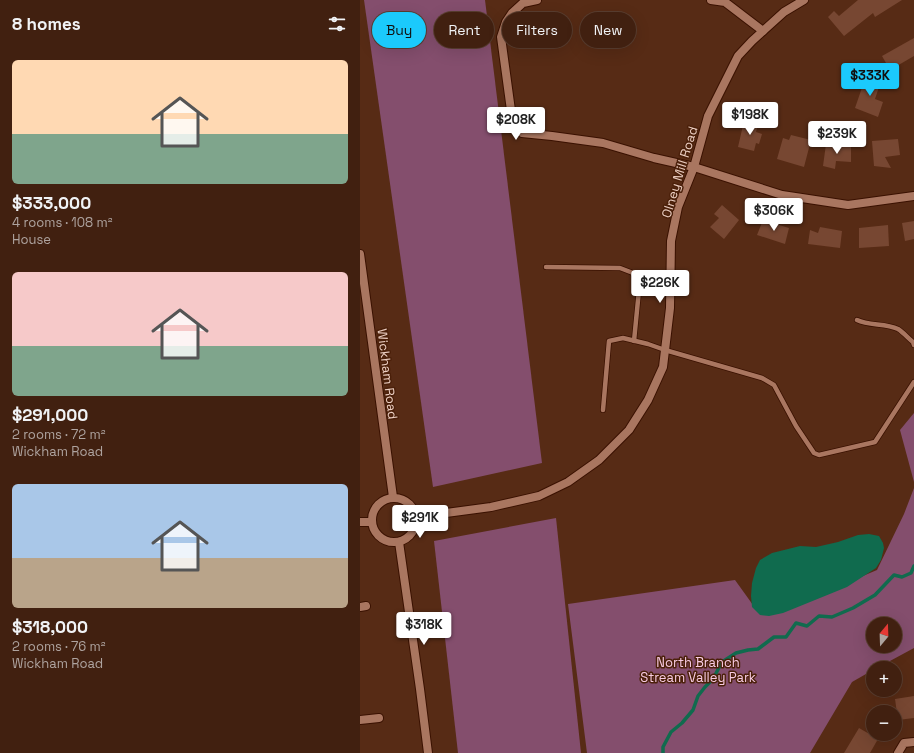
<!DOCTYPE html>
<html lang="en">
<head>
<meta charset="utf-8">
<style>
	:root { --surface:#412010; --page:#4c2d1e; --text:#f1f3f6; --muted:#aea39f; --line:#5a3e30; --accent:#1bcafc }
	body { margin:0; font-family:"Space Grotesk",sans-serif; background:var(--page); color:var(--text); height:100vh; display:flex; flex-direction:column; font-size:15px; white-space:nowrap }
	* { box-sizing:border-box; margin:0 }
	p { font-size:13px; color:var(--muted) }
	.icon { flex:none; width:22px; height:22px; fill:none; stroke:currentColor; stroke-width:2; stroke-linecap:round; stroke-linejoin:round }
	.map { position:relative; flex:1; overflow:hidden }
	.side { display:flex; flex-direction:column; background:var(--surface); width:360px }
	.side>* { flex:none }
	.banner { position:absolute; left:12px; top:12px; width:380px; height:36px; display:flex; gap:8px }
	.needle { width:26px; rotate:19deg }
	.tools { position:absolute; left:506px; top:617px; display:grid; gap:8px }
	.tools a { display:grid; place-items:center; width:36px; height:36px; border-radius:50%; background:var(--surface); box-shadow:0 4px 16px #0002,0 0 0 1px var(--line); font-size:20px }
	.price { position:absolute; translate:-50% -34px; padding:0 9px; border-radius:4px; background:#fff; color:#222; font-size:13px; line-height:26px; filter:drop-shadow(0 1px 2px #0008) }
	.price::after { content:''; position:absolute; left:50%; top:24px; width:12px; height:9px; margin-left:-6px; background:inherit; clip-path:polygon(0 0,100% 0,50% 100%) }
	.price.selected { background:var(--accent); color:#111 }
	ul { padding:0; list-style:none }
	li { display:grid; align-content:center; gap:8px; height:212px; padding:0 12px }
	li span { display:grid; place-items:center; height:124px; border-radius:6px; color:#555 }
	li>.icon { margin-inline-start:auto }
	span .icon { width:72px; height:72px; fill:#fffc; stroke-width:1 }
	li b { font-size:17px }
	h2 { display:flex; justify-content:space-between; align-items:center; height:48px; padding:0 12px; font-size:17px }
	.tag { padding:0 14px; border-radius:18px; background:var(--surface); box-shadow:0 4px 16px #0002,0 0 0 1px var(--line); font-size:14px; line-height:36px }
	.tag.selected { background:var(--accent); color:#111 }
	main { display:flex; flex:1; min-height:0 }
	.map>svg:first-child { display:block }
</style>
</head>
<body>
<main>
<section class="side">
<h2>8 homes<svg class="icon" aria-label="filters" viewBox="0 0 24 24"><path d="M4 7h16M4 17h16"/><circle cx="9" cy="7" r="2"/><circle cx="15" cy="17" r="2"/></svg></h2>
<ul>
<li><span style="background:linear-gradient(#ffd9b3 60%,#7fa58c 0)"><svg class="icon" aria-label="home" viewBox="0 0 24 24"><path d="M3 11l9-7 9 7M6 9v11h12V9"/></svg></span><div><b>$333,000</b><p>4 rooms · 108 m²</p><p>House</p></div></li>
<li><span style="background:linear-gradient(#f6c9c9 60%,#7fa58c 0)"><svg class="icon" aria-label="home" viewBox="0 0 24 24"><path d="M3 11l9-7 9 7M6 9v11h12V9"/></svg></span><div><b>$291,000</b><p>2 rooms · 72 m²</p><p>Wickham Road</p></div></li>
<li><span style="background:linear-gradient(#a9c7e8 60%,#b9a48a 0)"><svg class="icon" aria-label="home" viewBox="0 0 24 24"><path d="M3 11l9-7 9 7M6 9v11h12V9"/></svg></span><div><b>$318,000</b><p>2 rooms · 76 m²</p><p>Wickham Road</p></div></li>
</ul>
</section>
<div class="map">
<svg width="554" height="753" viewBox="0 0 554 753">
	<rect width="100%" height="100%" fill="#572b15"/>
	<g fill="#844e6d" fill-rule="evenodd">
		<path d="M4,0H125L182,463L73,487Z"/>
		<path d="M554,413V482L540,430Z"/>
		<path d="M554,488V648L517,668H513V670L492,682L450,753H227L208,604L375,580L393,605L415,613L517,570L544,514ZM513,624H535V646H513Z"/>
		<path d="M196,518L221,753H98L74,541Z"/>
	</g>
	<path fill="#106b4e" d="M509,534L519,536L523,543L524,548L521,560L516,568L487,587L423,613L409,616L400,615L392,607L391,596L392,583L396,568L400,560L412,553L440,546L456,547L478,542L498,535Z"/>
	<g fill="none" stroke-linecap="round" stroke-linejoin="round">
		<path stroke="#106b4e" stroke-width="3.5" d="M303,753V747L311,732L322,723L333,710L338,696L345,687L353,679L362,662L376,653L388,650L398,649L414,637H426L436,623L447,626L459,616L472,617L493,608L515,595L534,575L542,577L551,573L554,566"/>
	</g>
	<g fill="#774732">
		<path d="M498,0H542L515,17L513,13L484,36L468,17L474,11L479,16Z"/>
		<path d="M554,38V56L530,70L522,56Z"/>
		<path d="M506,76L521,81L515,99L523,102L518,117L495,108Z"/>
		<path d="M384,121L398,124L396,132L402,134L399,144L396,143L394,151L378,147Z"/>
		<path d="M431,135L451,140L444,167L417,159L423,138L429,140Z"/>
		<path d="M538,139L540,155L525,157L531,168L514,166L512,141Z"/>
		<path d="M466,144L491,146V162L476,161L475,169L463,166Z"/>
		<path d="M362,205L379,220L364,239L350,227L359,218L354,214Z"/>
		<path d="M403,220L429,228L425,244L397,235Z"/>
		<path d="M554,221V239L545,241L542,223Z"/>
		<path d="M528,225L529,246L499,248V228Z"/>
		<path d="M460,227L482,231L480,248L448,244L450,230L458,233Z"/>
		<path d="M554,696V718L538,720L535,699Z"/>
		<path d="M499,728L518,739L510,753H484Z"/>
	</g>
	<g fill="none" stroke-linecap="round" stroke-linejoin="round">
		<defs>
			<g id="service">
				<path d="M186,267L260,268L273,273L279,290L274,341"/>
				<path d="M497,320C509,326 525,323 538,329C543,332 548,338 553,342L554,345"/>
				<path d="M243,410L249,341L263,338L288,344L305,350L402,378L414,385L436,426L454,453L459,455L515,442L554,382"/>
			</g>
			<g id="minor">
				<path d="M177,0L163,3L152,13L146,22L141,37L153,125L162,133L192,136L243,143L294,158L334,167L422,195L488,205L554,196"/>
				<path d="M351,0L365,2L403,31"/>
				<path d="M56,517L131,507L179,496L208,482L239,460L269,430L288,400L303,367L310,308L311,241L318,207L334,167L348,116L378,56L392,41L424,12L444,0"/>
				<path d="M0,522H11"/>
				<path d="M0,607L6,606"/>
				<path d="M0,720L19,718"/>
				<path d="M538,753L544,743L554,742"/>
			</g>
			<g id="tertiary">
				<path d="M0,254L33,497"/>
				<circle cx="34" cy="520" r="22"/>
				<path d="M39,542L60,689L68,753"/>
			</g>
		</defs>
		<use href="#service" stroke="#3a1100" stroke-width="6"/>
		<use href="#minor" stroke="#3a1100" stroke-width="10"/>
		<use href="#tertiary" stroke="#3a1100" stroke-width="10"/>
		<use href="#service" stroke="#a97660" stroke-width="4.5"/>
		<use href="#minor" stroke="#a97660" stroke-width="8"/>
		<use href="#tertiary" stroke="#a97660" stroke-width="8"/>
	</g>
	<g text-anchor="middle" stroke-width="3" stroke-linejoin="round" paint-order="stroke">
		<g font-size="13" fill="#eccfc3" stroke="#4b200a">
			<text transform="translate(319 172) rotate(-73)" y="5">Olney Mill Road</text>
			<text transform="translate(28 374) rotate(83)" y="5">Wickham Road</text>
		</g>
		<g font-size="13" fill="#f8cbe3" stroke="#4b200a">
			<text x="338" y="667">North Branch<tspan x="338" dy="15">Stream Valley Park</tspan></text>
		</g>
	</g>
</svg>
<div class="tools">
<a><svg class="needle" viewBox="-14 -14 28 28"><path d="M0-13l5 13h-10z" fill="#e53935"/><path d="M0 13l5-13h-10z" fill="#aea39f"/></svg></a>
<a>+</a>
<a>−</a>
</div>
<b class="price selected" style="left:510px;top:97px">$333K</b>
<b class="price" style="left:390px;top:136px">$198K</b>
<b class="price" style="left:156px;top:141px">$208K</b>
<b class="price" style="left:477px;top:155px">$239K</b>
<b class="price" style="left:414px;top:232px">$306K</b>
<b class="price" style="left:300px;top:304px">$226K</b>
<b class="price" style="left:60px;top:539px">$291K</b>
<b class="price" style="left:64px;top:646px">$318K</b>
<div class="banner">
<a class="tag selected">Buy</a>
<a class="tag">Rent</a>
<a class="tag">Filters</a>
<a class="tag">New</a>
</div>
</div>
</main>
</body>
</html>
